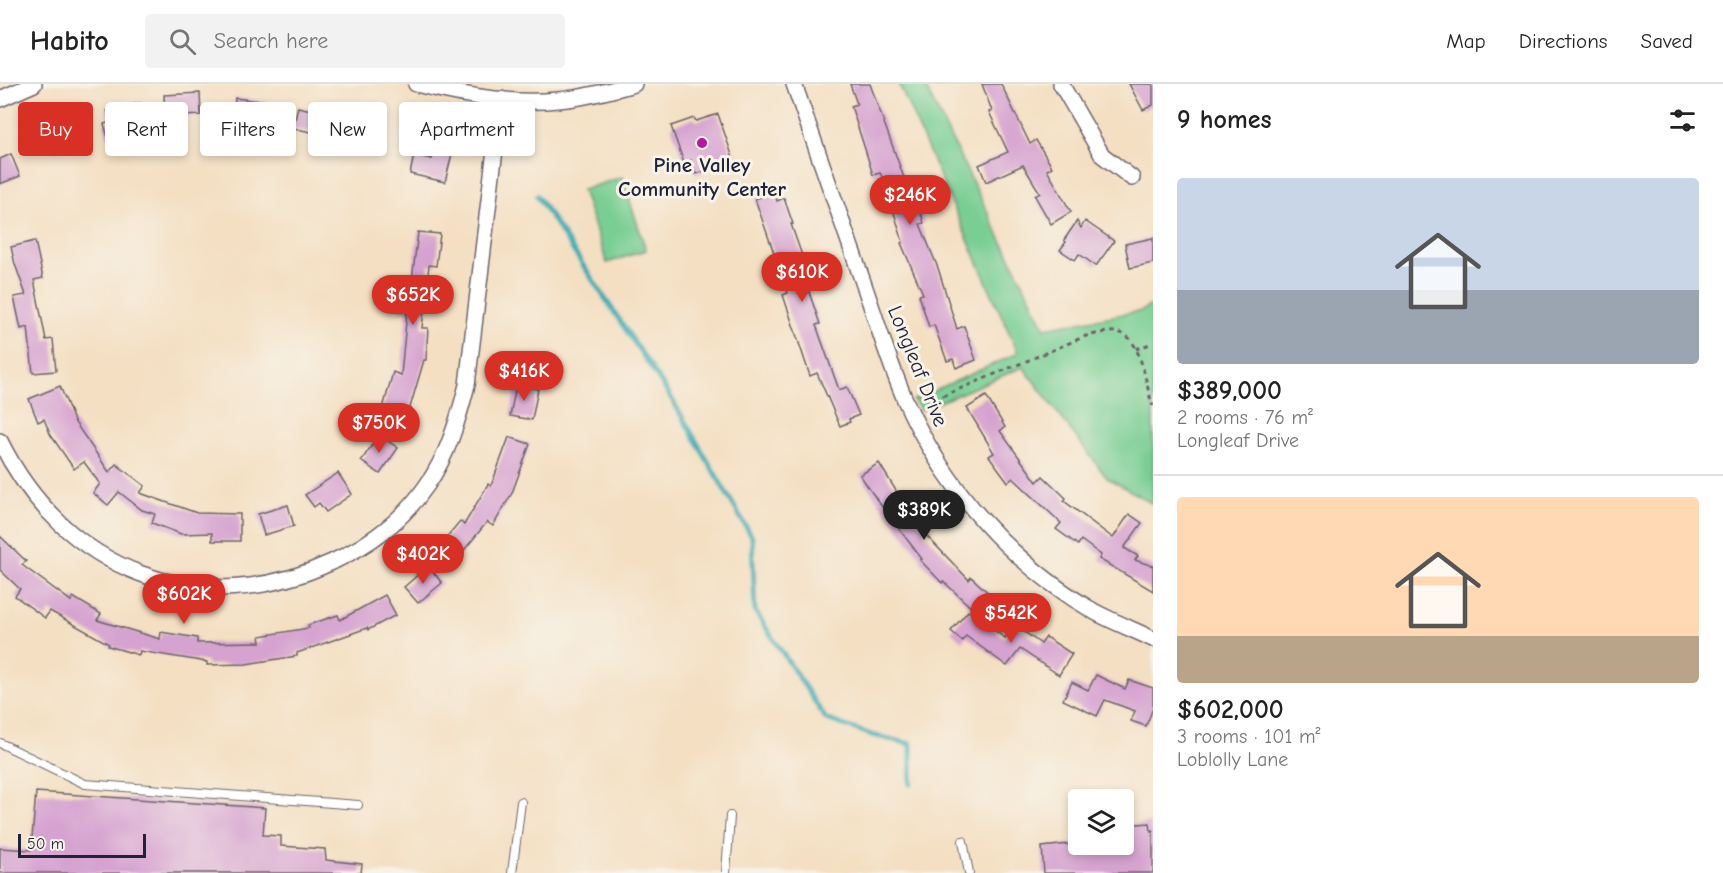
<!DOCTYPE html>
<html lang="en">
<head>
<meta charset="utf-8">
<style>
	:root { --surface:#fff; --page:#f2f2f2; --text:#222; --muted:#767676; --line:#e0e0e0; --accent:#d93025 }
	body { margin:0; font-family:"Comic Neue",sans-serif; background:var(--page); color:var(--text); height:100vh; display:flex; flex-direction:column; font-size:22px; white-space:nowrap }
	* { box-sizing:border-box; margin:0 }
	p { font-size:20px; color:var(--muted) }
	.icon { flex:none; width:33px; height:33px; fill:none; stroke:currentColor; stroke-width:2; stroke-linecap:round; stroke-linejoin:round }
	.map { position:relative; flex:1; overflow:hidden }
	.sheet { display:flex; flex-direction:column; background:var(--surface); width:570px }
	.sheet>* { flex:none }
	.hud { position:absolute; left:18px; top:18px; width:570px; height:54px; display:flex; gap:12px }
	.tools { position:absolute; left:1068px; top:705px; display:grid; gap:12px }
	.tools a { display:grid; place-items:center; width:66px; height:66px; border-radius:6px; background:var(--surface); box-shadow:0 3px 9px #0003; font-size:30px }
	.scale { position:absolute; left:18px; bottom:15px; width:128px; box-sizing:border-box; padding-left:6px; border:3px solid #22223b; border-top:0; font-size:16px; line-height:21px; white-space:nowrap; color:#22223b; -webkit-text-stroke:4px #f7f3e8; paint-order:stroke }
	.price { position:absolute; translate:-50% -51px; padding:0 14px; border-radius:21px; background:var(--accent); color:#fff; font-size:20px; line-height:39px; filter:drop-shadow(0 2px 3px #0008) }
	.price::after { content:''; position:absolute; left:50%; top:36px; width:18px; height:14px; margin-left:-9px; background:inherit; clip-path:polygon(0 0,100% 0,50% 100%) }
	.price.on { background:#222; color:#fff }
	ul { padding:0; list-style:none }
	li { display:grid; align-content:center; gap:12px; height:318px; padding:0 24px }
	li+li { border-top:2px solid var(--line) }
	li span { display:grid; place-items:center; height:186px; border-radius:6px; color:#555 }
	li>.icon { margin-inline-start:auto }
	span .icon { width:108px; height:108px; fill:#fffc; stroke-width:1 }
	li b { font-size:26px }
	h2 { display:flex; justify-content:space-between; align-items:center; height:72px; padding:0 24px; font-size:26px }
	.chip { padding:0 21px; border-radius:6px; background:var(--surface); box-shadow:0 3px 9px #0003; font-size:21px; line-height:54px }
	.chip.on { background:var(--accent); color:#fff }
	header { display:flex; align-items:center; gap:36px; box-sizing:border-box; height:84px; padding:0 30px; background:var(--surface); border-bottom:2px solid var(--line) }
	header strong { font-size:28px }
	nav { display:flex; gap:33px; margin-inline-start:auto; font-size:21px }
	.search { width:420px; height:54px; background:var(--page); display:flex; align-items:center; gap:15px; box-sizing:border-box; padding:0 21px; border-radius:6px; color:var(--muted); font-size:22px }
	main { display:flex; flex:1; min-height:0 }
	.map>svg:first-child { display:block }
</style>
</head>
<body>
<header>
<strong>Habito</strong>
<div class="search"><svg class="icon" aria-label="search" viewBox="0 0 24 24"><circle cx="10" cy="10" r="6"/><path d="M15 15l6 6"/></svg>Search here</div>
<nav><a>Map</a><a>Directions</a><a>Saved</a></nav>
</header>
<main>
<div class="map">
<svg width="1153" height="789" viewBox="0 0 1153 789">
	<rect width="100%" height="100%" fill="#f7f3e8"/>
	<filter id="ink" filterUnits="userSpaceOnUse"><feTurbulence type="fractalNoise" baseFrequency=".0167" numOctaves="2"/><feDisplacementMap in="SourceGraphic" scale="12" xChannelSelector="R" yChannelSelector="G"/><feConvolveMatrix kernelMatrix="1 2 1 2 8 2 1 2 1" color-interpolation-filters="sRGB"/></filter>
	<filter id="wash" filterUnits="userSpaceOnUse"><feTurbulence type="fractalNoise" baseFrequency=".008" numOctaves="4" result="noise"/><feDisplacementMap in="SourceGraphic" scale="24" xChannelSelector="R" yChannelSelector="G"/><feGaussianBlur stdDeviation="1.35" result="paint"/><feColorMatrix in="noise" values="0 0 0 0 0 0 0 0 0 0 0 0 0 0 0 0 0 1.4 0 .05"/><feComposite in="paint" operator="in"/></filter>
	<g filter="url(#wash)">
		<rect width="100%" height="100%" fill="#f4dfc2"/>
		<g fill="#78ce93" stroke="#4d7867" stroke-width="1.5">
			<path d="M899,0H924L1045,244L1141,227L1153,220V420L1107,394L1023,283L921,326L913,316L1018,269Z"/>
			<path d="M622,93L646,166L607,179L582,106Z"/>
		</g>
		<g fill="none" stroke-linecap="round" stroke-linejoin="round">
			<path stroke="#3aacb5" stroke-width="5" d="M537,112L670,312L752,453L755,527L826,635L872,651L911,660V700"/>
		</g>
		<g id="blocks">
			<g fill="#d6a2d0">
				<path d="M850,0H870L907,102L912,101L924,139L920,140L938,184L957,245L964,242L976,276L956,284L953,275L947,277L934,241L929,243L919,211L923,210L901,159L903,158L884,96L880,89L873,91L865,65L851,22L857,20Z"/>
				<path d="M982,0H1001L1030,60L1036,56L1052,83L1047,86L1071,128L1051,140L1035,112L1040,109L1023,81L986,98L979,81L1008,68L989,28L992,27Z"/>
				<path d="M1129,0H1153V21L1143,26Z"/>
				<path d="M200,9L201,31L165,33L164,11Z"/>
				<path d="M235,14L268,18L264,43L224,38L226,25H234Z"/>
				<path d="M140,19L146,44L108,53L104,40L111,38L107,26Z"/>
				<path d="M298,23L329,30L328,36L384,50L379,71L343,63L345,56L293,44Z"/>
				<path d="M718,30L734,77L696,90L691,76L684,79L671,42L694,34L696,37Z"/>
				<path d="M73,33L83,55L54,68L44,46Z"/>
				<path d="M436,58L454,62L445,98L410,90L414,71L432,75Z"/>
				<path d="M11,70L20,92L0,100V75Z"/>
				<path d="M774,108L777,117L784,114L793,140H791L806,183L801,185L820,240L816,241L839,306L847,303L859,331L849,335L850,338L840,342L817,289L810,292L783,211L788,209L755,115Z"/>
				<path d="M1077,137L1081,144L1085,137L1114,157L1096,182L1079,170L1075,176L1060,166L1066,158L1064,156Z"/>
				<path d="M418,148L440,150L436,182L429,181L422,244H428L426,276H424L409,327L398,323L396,332L382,328L393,288L401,291L407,227L400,226L403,195L412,196Z"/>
				<path d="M1153,154V179L1130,184L1125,160Z"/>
				<path d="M35,157L43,194L34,196L46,256L53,255L56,287L33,289L28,243L21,245L14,213L26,211L15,180L11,163Z"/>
				<path d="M516,301L538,305L532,336L510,332Z"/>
				<path d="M60,302L74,337L109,388L116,380L145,402L140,409L197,429L240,430V457H212V449L181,450L152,439L155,430L142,426L119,408L108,421L93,409L100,400L84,378L74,385L50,350L44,335L38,338L29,315Z"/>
				<path d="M986,312L1005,343L1000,347L1037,398L1043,392L1066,414L1064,417L1113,454L1129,430L1142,439L1124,464L1138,472L1135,476L1153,482V507L1099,475L1101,471L1081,456L1078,461L1056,445L1061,439L1013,394L1008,398L989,372L994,369L967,324Z"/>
				<path d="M379,351L398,364L380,390L361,377Z"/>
				<path d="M509,353L530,360L512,409L493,442L487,438L457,475L440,461L460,437L464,441L488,400L491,402Z"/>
				<path d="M879,379L906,423L909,421L927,445L923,448L969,496L971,493L995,515L979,531L943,497L942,499L920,476L922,475L877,416L860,391Z"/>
				<path d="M338,389L352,410L326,428L319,419L314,423L305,411Z"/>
				<path d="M288,421L294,442L264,451L258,430Z"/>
				<path d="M0,452L26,477L22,481L71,517L73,513L101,530L97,536L160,555L161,548L197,554V559L261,558L260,552L309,544L308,541L338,531L340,536L385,511L396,531L368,546L367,544L297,569V572L246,580L207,581V578L140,567L139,571L108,562L109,560L50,527L45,534L15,512L20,505L0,486Z"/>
				<path d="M428,482L442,499L418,519L404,503Z"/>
				<path d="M968,527L1005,554L1015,541L1041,560L1046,553L1072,570L1059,591L1020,565L1007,582L966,552L962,557L951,547Z"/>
				<path d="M1096,591L1125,605L1129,596L1153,604V624L1146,642L1131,637L1135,627L1105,616L1097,632L1063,616L1072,598L1088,606Z"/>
				<path d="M36,708L265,724L263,751L281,752V762L325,765L326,776L362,780L361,789H0V764L31,766Z"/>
				<path d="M1150,739L1151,747L1153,746V789H1044L1042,763L1078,759L1124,760V741Z"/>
			</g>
		</g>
	</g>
	<g filter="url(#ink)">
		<use href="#blocks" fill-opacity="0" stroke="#6c646a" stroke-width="1.5"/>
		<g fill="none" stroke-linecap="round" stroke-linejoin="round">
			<defs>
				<g id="service">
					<path d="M0,659L85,700L358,721"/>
					<path d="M963,757L969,789"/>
					<path d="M512,789L521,718"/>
					<path d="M726,789L730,732"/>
				</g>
				<g id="minor">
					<path d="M416,0C462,11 510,21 558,16C583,14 609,7 634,0"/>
					<path d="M794,0C817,66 840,132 863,198C877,238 889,279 906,318C945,405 1012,480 1095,528C1114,538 1134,546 1153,555"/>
					<path d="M1061,0L1102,71L1132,94"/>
					<path d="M0,15L34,0"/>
					<path d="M0,357C64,487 199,540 332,478C369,461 404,435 427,401C448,371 458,336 467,301L501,15"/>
				</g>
			</defs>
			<use href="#service" stroke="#6c646a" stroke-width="10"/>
			<use href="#minor" stroke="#6c646a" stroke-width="18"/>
			<g stroke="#6c646a" stroke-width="3" stroke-dasharray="4.5 4.5" stroke-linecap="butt">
				<path d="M1136,265L1153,259"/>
				<path d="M926,319L1086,252C1097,250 1113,245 1123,250C1142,258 1146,305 1153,322"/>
			</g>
			<use href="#service" stroke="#fff" stroke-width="8"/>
			<use href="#minor" stroke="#fff" stroke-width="15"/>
		</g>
	</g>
	<circle fill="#b5179e" stroke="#f7f3e8" stroke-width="2" cx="702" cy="59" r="6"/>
	<g text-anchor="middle" stroke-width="6" stroke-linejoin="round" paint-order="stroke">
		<g font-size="21" font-weight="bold" fill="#22223b" stroke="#f7f3e8">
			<text x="702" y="88">Pine Valley<tspan x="702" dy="24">Community Center</tspan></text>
		</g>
		<g font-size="21" fill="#22223b" stroke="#f7f3e8">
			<text transform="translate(918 282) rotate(68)" y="7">Longleaf Drive</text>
		</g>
	</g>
</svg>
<div class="tools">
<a><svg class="icon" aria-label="layers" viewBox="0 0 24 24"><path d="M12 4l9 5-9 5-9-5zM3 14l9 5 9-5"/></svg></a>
</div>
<div class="scale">50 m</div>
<b class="price" style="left:910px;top:142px">$246K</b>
<b class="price" style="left:802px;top:219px">$610K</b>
<b class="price" style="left:413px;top:242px">$652K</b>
<b class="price" style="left:524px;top:318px">$416K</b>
<b class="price" style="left:379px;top:370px">$750K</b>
<b class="price on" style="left:924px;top:457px">$389K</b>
<b class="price" style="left:423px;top:501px">$402K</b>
<b class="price" style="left:184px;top:541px">$602K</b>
<b class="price" style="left:1011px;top:560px">$542K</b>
<div class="hud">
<a class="chip on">Buy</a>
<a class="chip">Rent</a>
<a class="chip">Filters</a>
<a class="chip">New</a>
<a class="chip">Apartment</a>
</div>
</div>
<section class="sheet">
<h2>9 homes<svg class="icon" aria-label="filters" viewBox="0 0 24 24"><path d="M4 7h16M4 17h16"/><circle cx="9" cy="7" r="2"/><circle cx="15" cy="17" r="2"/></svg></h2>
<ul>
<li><span style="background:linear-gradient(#c9d6e8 60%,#9aa5b1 0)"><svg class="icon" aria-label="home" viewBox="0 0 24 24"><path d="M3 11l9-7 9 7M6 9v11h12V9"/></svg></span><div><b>$389,000</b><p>2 rooms · 76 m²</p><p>Longleaf Drive</p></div></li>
<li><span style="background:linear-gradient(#ffd9b3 75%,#b9a48a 0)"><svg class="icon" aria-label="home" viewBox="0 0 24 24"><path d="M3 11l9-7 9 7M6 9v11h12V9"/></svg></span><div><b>$602,000</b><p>3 rooms · 101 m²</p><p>Loblolly Lane</p></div></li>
</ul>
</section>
</main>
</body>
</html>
